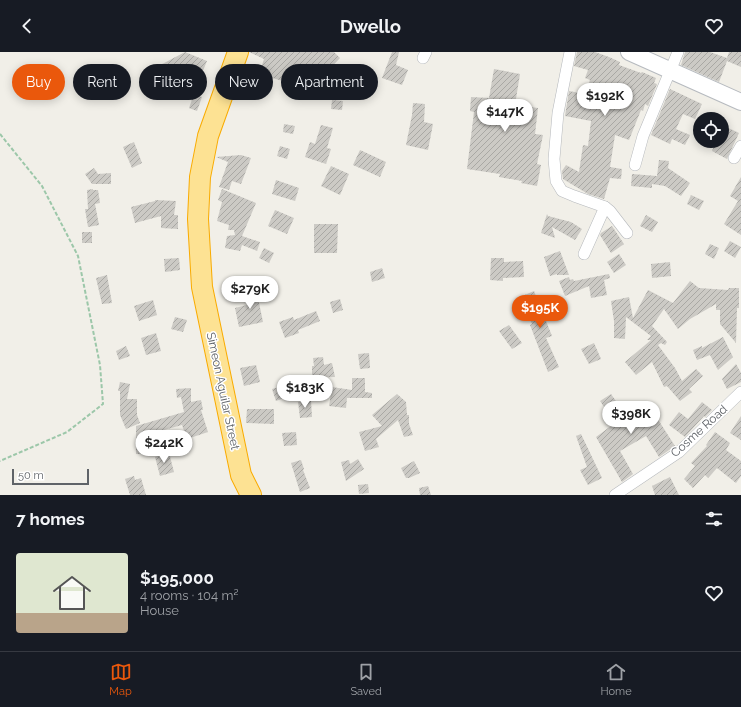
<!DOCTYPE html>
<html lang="en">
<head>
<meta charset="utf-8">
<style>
	:root { --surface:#171b24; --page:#20242c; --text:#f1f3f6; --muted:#9ea1a6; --line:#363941; --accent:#ea580c }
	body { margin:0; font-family:Raleway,sans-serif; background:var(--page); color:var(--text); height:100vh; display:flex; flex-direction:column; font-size:15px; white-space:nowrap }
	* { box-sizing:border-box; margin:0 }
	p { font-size:13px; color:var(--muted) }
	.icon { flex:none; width:22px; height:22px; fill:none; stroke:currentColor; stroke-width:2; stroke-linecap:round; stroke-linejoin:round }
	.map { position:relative; height:443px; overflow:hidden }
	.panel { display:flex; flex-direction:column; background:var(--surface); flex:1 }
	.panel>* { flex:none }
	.top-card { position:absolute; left:12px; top:12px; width:400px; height:36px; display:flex; gap:8px }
	.controls { position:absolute; left:693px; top:60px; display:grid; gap:8px }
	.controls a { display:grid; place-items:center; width:36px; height:36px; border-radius:50%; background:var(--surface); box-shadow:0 2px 10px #0003; font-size:20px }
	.scale { position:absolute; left:12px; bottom:10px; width:77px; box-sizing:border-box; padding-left:4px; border:2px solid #5f6368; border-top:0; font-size:11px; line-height:14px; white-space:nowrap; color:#5f6368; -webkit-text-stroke:3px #fff; paint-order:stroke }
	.price { position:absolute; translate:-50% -34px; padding:0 9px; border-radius:14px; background:#fff; color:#222; font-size:13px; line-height:26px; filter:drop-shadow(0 1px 2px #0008) }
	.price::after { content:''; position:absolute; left:50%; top:24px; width:12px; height:9px; margin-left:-6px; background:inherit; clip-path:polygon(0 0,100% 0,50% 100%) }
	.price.active { background:var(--accent); color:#fff }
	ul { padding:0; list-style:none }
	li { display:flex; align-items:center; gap:12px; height:100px; padding:0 16px }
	li span { display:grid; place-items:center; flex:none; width:112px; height:80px; border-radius:4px; color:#555 }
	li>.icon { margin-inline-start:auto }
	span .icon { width:48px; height:48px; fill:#fffc; stroke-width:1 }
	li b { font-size:17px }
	h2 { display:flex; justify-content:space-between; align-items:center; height:48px; padding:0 16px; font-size:17px }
	.pill { padding:0 14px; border-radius:18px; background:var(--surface); box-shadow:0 2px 10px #0003; font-size:14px; line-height:36px }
	.pill.active { background:var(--accent); color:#fff }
	header { display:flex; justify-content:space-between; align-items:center; height:52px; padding:0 16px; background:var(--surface); font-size:18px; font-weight:700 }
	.menu { display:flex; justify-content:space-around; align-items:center; height:56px; border-top:1px solid var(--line); background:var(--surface); font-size:11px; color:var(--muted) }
	.menu a { display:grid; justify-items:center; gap:2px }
	.menu .active { color:var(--accent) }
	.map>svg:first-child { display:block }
</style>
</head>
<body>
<header><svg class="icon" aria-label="back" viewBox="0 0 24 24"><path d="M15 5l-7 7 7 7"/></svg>Dwello<svg class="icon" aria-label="heart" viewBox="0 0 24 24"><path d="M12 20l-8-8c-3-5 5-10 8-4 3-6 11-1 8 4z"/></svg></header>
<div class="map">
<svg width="741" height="443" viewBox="0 0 741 443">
	<defs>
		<pattern id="building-hatch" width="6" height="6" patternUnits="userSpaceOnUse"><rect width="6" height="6" fill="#cccac5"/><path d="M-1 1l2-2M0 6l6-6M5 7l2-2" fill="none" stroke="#a9a8a4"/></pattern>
	</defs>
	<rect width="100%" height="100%" fill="#f1efe8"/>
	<g fill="url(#building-hatch)">
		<path d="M185,0L207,9L200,26L182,19L175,48L162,45L166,27L149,19Z"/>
		<path d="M249,0H334L340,6L326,21L333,31L336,32L333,46L322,43L326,24L308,37L302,29L299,31L290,18L286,30L259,22L264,7Z"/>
		<path d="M392,0H399L396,13L408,18L402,33L382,26Z"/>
		<path d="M577,0H595L609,5L620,10L619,13L641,21L642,20L656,26L654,31L657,32L648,54L645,52L643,59L641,58L629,88L615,83L610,115L622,117L621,127L610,126L604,147L588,142L563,127L562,119L566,113L579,120L583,93L588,94L591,69L565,64L569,39L585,42L590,28L585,26L588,18L574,14Z"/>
		<path d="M685,0H710L727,6L729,0H741V15L727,9L719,30L681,13Z"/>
		<path d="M494,17L520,22L515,53L538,56L535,82L543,83L537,112L541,113L537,134L521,131L522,129L499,125L500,122L467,117L474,60L470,59L471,45L489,46Z"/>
		<path d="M670,37L702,52L695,67L683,62L676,77L690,83L685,93L672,87L670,92L651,83Z"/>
		<path d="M194,42L202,45L197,59L189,56Z"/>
		<path d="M332,48L343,49L342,58L331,57Z"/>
		<path d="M413,51L425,52L424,70L433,72L428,98L406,93L412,63Z"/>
		<path d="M284,72L295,74L293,82L283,80Z"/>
		<path d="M321,73L333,76L327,96L331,97L326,112L305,105L310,90L315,92Z"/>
		<path d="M722,73L739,81L727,107L712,99L716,89H722Z"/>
		<path d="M134,90L142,111L132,116L123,95Z"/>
		<path d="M280,94L290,97L287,107L277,104Z"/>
		<path d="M360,98L386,110L380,125L353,113Z"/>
		<path d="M241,103L251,106L241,132L232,129L229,138L219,135L228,110L216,105Z"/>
		<path d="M659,108L669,109L668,116L690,131L681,144L665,134L652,132V136L631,134L632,122L657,124Z"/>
		<path d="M331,114L349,122L340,143L321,134Z"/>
		<path d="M94,116L98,122L111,121V132H92L85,122Z"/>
		<path d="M741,125V183L724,172L738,149L730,144Z"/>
		<path d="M276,128L299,136L295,149L272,142Z"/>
		<path d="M93,137V138H98L100,151L95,152L99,173L88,175L85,157H88L87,138Z"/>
		<path d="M222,137L256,151L242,184L260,190L257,199L242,193L240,199L225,196L227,184L235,183L234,178H228L229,173L217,169L222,150L218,148Z"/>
		<path d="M691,143L704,149L699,158L687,152Z"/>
		<path d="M155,148L176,149L174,163H178V177L161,176V164L135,171L131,155L155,149Z"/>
		<path d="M275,158L294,166L287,182L268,174Z"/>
		<path d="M547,162L548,164L571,170L582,177L575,188L552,175L555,186L541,181Z"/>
		<path d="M646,163L658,170L652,180L640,174Z"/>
		<path d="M314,172H338L337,201H314Z"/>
		<path d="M612,174L624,192L611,201L600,183L601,181Z"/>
		<rect x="82" y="180" width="10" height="11"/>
		<path d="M730,189L741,195L735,206L724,199Z"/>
		<path d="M710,192L719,196L714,207L705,202Z"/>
		<path d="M264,196L274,201L269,211L259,206Z"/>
		<path d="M560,199L569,223H557V222L550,224L544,205Z"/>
		<path d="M619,202L626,213L614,221L607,210Z"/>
		<path d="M179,206L180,218L165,220L164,207Z"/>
		<path d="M491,206H504V210L523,209L524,225L503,226V229L490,228Z"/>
		<path d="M670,210L671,224L652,226L651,212Z"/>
		<path d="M382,216L385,226L372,230L370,220Z"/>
		<path d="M609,222L610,226L604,228L607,243L591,246L589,234L565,244L559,229L569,225L570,228L573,227L574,229Z"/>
		<path d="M107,223L112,251L102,252L96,226Z"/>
		<path d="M690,229L699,236L728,238L729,236H739V256H737L736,291L720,272V258H716V252L690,267L678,277L664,257L652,274L667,290L665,293L661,291L658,293L675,316L682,329L696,317L703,324L689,337L692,340L680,349L667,334L664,335L652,310L636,323L625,310L651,288H647L651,284L626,265L625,287L614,286V269L611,249L629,245L633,266L648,238L673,251Z"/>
		<path d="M256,236L263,270L239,275L235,256L247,253L246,237Z"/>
		<path d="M534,239L552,284L546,286L559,315L548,320L530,273L532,272L520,245Z"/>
		<path d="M340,247L343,258L333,261L330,250Z"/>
		<path d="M153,248L157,263L139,269L134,254Z"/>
		<path d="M316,259L320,269L298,278L299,281L285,286L279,270L293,265L294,268Z"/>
		<path d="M175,265L187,268L183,280L171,277Z"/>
		<path d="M509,273L522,291L512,297L499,279Z"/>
		<path d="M156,281L161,299L146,303L141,286Z"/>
		<path d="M723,285L733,305L718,318L710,303L697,308L693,298L702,294V296Z"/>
		<path d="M594,291L601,307L589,312L581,297Z"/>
		<path d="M126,294L130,304L119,308L116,299Z"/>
		<path d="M369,301L370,316L360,317L358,302Z"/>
		<path d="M323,305L324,313L332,311L335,325L312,326V314H314L313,306Z"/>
		<path d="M736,312L741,321V330L727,337L722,327Z"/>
		<path d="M256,313L260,330L244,334L240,316Z"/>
		<path d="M352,326H365V340L372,341V346H347L346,356L329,354L332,335L352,338Z"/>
		<path d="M120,330L130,332L127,347H137V363L140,371L126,377L120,363V339H118Z"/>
		<path d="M290,332L293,343L276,349L272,337Z"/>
		<path d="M191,336V350L201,348L203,358H201L208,380L187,387L182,373L153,381L154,385L150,386V402H136V374L184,360L181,345L177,346L176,337Z"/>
		<path d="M397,342L406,350L407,363H409V372L413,383L404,385L398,368L376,387L379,395L365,399L359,380L382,374L372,363Z"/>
		<path d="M611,342L629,368L650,355L675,394L659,405L646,384L620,399L633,422L622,430L596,385L615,371L600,349Z"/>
		<path d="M311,349L312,365L300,366L298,350Z"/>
		<path d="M702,350L712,358L705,365L704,364L685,385L669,373L679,360L688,367Z"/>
		<path d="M247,357H274V372L246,371Z"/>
		<path d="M741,364V388L730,381Z"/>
		<path d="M296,380L297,393L284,394L282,381Z"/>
		<path d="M715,380L730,391L726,398L741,409V424L736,431L717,416L708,426L705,423L693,436L684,427L695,414L691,411L707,394L706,393Z"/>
		<path d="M581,382L602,426L588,433L580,418L587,415L576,384Z"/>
		<path d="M169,401L174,420L160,424L155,405Z"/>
		<path d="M358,407L364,417L346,429L341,410L349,408L350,412Z"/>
		<path d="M301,408L304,417L303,418L310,436L300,440L291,411Z"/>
		<path d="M414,409L420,421L409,426H406L401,416Z"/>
		<path d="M134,424L135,428L141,426L146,443H130L125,427Z"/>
		<path d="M670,425L679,443H655L652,434Z"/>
		<path d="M368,432L369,441L359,442L358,433Z"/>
		<path d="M428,434L431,443H420L419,436Z"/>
	</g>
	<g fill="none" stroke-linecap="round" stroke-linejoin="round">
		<defs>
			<g id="street">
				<path d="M570,0L558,61L554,107L556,129L562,139L574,144L605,155L610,159L627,181"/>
				<path d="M423,6L426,0"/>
				<path d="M734,106L741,94"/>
				<path d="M635,113L643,84L678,0"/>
				<path d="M584,202L605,155"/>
				<path d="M615,443L679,400L741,340"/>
			</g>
			<path id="secondary" d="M629,0L741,50"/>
			<path id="highway" d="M238,0L208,84L200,125L198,167L202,235L241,423L251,443"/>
		</defs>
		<use href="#street" stroke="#b5b8bc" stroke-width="12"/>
		<use href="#secondary" stroke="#b6babf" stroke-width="18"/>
		<use href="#highway" stroke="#f9ab00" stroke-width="22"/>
		<path stroke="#9cc7a9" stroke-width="2" stroke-dasharray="4 2" stroke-linecap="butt" d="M0,82L42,134L78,204L100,313L103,352L67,380L0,409"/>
		<use href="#street" stroke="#fff" stroke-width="11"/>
		<use href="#secondary" stroke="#fff" stroke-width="16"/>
		<use href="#highway" stroke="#fde293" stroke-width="20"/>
	</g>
	<g text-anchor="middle" stroke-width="3" stroke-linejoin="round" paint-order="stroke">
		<g font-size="12" fill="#5f6368" stroke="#fff">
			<text transform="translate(223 339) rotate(78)" y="4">Simeon Aguilar Street</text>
			<text transform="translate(699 379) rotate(-42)" y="4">Cosme Road</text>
		</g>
	</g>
</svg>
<div class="controls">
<a><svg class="icon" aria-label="locate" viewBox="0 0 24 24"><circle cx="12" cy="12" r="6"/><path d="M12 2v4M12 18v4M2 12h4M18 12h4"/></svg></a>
</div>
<div class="scale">50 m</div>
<b class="price" style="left:605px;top:65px">$192K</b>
<b class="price" style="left:505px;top:81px">$147K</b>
<b class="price" style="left:250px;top:258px">$279K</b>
<b class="price active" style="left:540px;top:277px">$195K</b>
<b class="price" style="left:305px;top:357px">$183K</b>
<b class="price" style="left:631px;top:383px">$398K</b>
<b class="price" style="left:164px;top:412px">$242K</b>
<div class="top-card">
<a class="pill active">Buy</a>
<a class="pill">Rent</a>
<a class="pill">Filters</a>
<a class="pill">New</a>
<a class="pill">Apartment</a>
</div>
</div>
<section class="panel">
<h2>7 homes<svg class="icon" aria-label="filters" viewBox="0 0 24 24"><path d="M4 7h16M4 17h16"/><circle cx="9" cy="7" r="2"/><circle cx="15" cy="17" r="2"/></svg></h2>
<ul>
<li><span style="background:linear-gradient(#dfe7d0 75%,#b9a48a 0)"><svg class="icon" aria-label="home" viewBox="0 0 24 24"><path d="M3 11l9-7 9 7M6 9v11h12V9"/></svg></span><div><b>$195,000</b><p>4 rooms · 104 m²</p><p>House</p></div><svg class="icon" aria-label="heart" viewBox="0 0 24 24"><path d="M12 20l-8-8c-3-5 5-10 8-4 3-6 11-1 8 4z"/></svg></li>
</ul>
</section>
<nav class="menu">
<a class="active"><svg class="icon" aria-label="map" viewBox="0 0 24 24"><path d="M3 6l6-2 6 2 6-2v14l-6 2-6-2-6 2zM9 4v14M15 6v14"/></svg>Map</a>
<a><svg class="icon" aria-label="saved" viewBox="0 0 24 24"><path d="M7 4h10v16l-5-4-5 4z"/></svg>Saved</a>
<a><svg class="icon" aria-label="home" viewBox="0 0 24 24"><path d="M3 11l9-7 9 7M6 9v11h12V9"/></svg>Home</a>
</nav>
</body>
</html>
